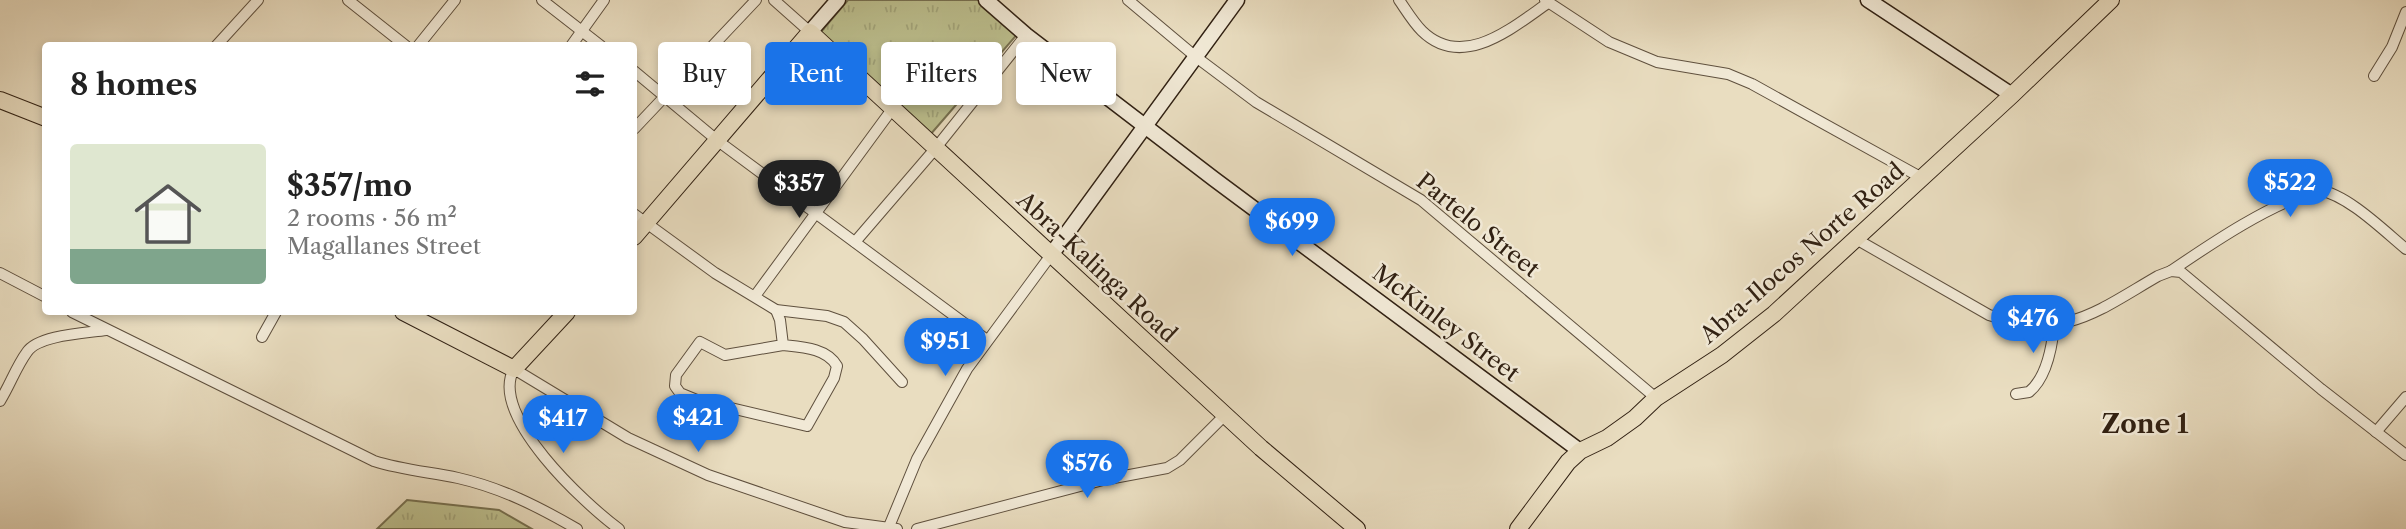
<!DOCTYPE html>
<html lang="en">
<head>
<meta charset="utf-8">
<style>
	:root { --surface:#fff; --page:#f6f6f6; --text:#222; --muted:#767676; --line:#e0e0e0; --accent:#1a73e8 }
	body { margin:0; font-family:"Libre Caslon Text",serif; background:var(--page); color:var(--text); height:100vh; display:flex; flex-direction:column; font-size:26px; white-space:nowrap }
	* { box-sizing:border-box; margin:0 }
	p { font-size:23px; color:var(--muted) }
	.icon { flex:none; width:38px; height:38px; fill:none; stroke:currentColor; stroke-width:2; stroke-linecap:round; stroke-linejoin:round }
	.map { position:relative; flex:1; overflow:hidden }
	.side { position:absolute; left:42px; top:42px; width:595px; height:273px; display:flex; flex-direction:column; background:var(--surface); border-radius:7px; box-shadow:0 4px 10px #0003 }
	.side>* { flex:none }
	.top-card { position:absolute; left:658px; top:42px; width:665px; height:63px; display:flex; gap:14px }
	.price { position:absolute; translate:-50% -60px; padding:0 16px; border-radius:24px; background:var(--accent); color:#fff; font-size:23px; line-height:46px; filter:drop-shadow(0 2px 4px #0008) }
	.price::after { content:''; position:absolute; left:50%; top:42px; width:21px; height:16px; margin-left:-10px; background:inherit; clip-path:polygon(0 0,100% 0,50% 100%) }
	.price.selected { background:#222; color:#fff }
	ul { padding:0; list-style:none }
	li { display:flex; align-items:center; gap:21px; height:175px; padding:0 28px }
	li+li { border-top:2px solid var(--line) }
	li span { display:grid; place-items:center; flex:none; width:196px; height:140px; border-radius:7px; color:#555 }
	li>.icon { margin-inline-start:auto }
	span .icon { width:84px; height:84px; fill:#fffc; stroke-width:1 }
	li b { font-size:30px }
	h2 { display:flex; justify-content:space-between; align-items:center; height:84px; padding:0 28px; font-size:30px }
	.pill { padding:0 24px; border-radius:7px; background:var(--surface); box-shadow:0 4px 10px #0003; font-size:24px; line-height:63px }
	.pill.selected { background:var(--accent); color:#fff }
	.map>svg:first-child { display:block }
</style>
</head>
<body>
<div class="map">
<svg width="2406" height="529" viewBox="0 0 2406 529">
	<defs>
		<pattern id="park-tufts" width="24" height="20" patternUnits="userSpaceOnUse" patternTransform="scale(1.75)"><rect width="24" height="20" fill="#bcbf8e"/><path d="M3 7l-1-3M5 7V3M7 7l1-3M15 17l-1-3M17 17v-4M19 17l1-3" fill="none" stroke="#a2a47a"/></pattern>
	</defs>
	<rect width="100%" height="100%" fill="#e9ddc0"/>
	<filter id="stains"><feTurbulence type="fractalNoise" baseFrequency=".00286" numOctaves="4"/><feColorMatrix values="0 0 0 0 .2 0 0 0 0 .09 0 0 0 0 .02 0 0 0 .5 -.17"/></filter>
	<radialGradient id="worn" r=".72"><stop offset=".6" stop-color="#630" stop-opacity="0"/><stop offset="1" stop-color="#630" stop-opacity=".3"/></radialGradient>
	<g fill="url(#park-tufts)" stroke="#767050" stroke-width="2">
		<path d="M848,0H981L1020,31L930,135L820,33Z"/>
		<path d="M407,500L499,510L532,529H377Z"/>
	</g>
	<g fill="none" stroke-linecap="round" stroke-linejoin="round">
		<defs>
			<g id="street">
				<path d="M348,0L406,46"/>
				<path d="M542,0L601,46"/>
				<path d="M774,0L810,32"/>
				<path d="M1128,0L1196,57L1256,102L1421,200L1656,398"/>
				<path d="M1399,0C1406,10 1413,22 1422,31C1463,71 1513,27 1548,3"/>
				<path d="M1545,0L1609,42L1657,62L1728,74L1752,84L1922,178"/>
				<path d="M216,46L258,0"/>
				<path d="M418,46L455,0"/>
				<path d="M571,46L604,0"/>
				<path d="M634,71L718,141L987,340"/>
				<path d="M2374,76L2392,47L2406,12"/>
				<path d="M634,129L756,0"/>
				<path d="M634,214L715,273L776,310L827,316L844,322L863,339L902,382"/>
				<path d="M1856,239L1989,315C2065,340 2094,313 2158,276L2171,271L2181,272L2321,389L2406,455"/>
				<path d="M855,242L935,149L1026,35"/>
				<path d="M2171,271C2212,243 2271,203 2319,190C2348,195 2383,230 2406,249"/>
				<path d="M0,273L46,297"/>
				<path d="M755,296L893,108"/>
				<path d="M776,310L780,320L783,345C802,347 827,348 837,366L834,378L807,426L697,400L680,393L675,386L676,375L700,342L725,355L783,345"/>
				<path d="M72,312L374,461C402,470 430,472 458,478C502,488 539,507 577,529"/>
				<path d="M262,337L276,312"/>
				<path d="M2016,394L2029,392C2046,378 2052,347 2054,326"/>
				<path d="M0,401C10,385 16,367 27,352C38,335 86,333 106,330"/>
				<path d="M2376,432L2406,397"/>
				<path d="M619,529C585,504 488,415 514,369L628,438L708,475L845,522L897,529"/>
				<path d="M888,529L917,459L967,369L1051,255"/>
				<path d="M917,529L1103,480L1167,468L1180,460L1225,415"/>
			</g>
			<g id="secondary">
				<path d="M986,0L1026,35L1214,179L1580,451"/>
				<path d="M1868,0L2012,95"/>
				<path d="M810,32L838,0"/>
				<path d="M1051,255L1237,0"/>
			</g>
			<g id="primary">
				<path d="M0,100L46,118"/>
				<path d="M634,237L810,32L1261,448L1357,529"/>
				<path d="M403,312L514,369L567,312"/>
				<path d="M1518,529L1568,462L1580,451L1607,438L1635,418L1656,398L1722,355L1774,314L2012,95L2111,0"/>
			</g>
		</defs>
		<use href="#street" stroke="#5f503e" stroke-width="12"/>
		<use href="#secondary" stroke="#312113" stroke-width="17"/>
		<use href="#primary" stroke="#312113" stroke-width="18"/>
		<use href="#street" stroke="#f1e9d6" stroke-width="10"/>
		<use href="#secondary" stroke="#f1e9d6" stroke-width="14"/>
		<use href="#primary" stroke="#e9ddc0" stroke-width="16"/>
	</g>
	<g text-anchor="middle" stroke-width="5" stroke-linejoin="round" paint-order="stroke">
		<g font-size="23" fill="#312113" stroke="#f1e9d6">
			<text transform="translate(1478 225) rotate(39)" y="8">Partelo Street</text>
			<text transform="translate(1802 253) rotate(-41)" y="8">Abra-Ilocos Norte Road</text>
			<text transform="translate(1097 267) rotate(43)" y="8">Abra-Kalinga Road</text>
			<text transform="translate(1446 323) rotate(37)" y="8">McKinley Street</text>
		</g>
		<g font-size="26" font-weight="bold" fill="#312113" stroke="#f1e9d6">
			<text x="2145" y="433">Zone 1</text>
		</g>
	</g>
	<rect width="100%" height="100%" filter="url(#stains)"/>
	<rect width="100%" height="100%" fill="url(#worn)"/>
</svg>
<b class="price" style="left:2290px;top:219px">$522</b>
<b class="price selected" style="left:799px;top:220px">$357</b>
<b class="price" style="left:1292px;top:258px">$699</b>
<b class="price" style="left:2033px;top:355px">$476</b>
<b class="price" style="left:945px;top:378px">$951</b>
<b class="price" style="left:698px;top:454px">$421</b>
<b class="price" style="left:563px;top:455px">$417</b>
<b class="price" style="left:1087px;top:500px">$576</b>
<div class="top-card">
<a class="pill">Buy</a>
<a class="pill selected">Rent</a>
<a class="pill">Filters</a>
<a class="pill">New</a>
</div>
<section class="side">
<h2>8 homes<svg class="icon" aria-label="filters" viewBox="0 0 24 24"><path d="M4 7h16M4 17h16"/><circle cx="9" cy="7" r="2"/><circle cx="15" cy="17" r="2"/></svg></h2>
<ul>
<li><span style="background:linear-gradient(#dfe7d0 75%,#7fa58c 0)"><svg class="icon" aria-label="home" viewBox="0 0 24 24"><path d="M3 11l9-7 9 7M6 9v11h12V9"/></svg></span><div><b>$357/mo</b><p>2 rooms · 56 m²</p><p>Magallanes Street</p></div></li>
</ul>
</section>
</div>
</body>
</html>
